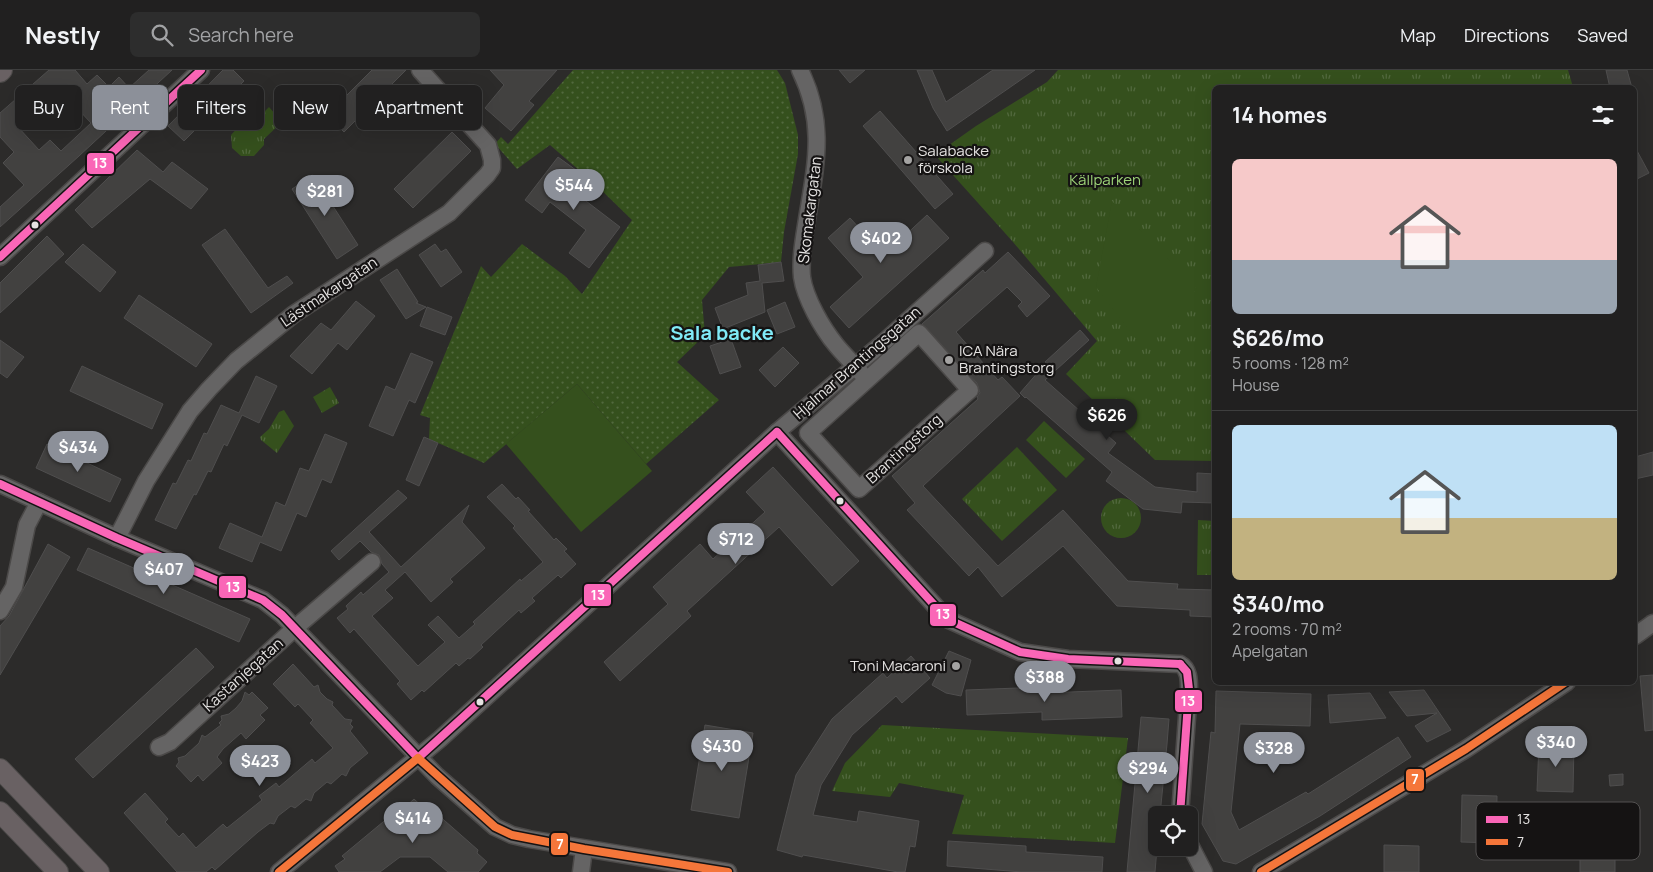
<!DOCTYPE html>
<html lang="en">
<head>
<meta charset="utf-8">
<style>
	:root { --surface:#212020; --page:#2d2d2d; --text:#f1f3f6; --muted:#a2a3a5; --line:#3e3e3e; --accent:#8c9099 }
	body { margin:0; font-family:Manrope,sans-serif; background:var(--page); color:var(--text); height:100vh; display:flex; flex-direction:column; font-size:19px; white-space:nowrap }
	* { box-sizing:border-box; margin:0 }
	p { font-size:16px; color:var(--muted) }
	.icon { flex:none; width:28px; height:28px; fill:none; stroke:currentColor; stroke-width:2; stroke-linecap:round; stroke-linejoin:round }
	.map { position:relative; flex:1; overflow:hidden }
	.details { position:absolute; left:1212px; top:15px; width:425px; height:600px; display:flex; flex-direction:column; background:var(--surface); border-radius:8px; box-shadow:0 5px 20px #0002,0 0 0 1px var(--line) }
	.details>* { flex:none }
	.top-card { position:absolute; left:15px; top:15px; width:475px; height:45px; display:flex; gap:10px }
	.tools { position:absolute; left:1148px; top:736px; display:grid; gap:10px }
	.tools a { display:grid; place-items:center; width:50px; height:50px; border-radius:8px; background:var(--surface); box-shadow:0 5px 20px #0002,0 0 0 1px var(--line); font-size:25px }
	.price { position:absolute; translate:-50% -42px; padding:0 11px; border-radius:18px; background:var(--accent); color:#fff; font-size:16px; line-height:32px; filter:drop-shadow(0 1px 2px #0008) }
	.price::after { content:''; position:absolute; left:50%; top:30px; width:15px; height:11px; margin-left:-8px; background:inherit; clip-path:polygon(0 0,100% 0,50% 100%) }
	.price.active { background:#222; color:#fff }
	ul { padding:0; list-style:none }
	li { display:grid; align-content:center; gap:10px; height:265px; padding:0 20px }
	li+li { border-top:1px solid var(--line) }
	li span { display:grid; place-items:center; height:155px; border-radius:8px; color:#555 }
	li>.icon { margin-inline-start:auto }
	span .icon { width:90px; height:90px; fill:#fffc; stroke-width:1 }
	li b { font-size:21px }
	h2 { display:flex; justify-content:space-between; align-items:center; height:60px; padding:0 20px; font-size:21px }
	.pill { padding:0 18px; border-radius:8px; background:var(--surface); box-shadow:0 5px 20px #0002,0 0 0 1px var(--line); font-size:18px; line-height:45px }
	.pill.active { background:var(--accent); color:#fff }
	header { display:flex; align-items:center; gap:30px; box-sizing:border-box; height:70px; padding:0 25px; background:var(--surface); border-bottom:1px solid var(--line) }
	header strong { font-size:24px }
	nav { display:flex; gap:28px; margin-inline-start:auto; font-size:18px }
	.search { width:350px; height:45px; background:var(--page); display:flex; align-items:center; gap:12px; box-sizing:border-box; padding:0 18px; border-radius:8px; color:var(--muted); font-size:19px }
	.map>svg:first-child { display:block }
</style>
</head>
<body>
<header>
<strong>Nestly</strong>
<div class="search"><svg class="icon" aria-label="search" viewBox="0 0 24 24"><circle cx="10" cy="10" r="6"/><path d="M15 15l6 6"/></svg>Search here</div>
<nav><a>Map</a><a>Directions</a><a>Saved</a></nav>
</header>
<div class="map">
<svg width="1653" height="802" viewBox="0 0 1653 802">
	<defs>
		<pattern id="grass-dots" width="8" height="8" patternUnits="userSpaceOnUse" patternTransform="scale(1.25)"><rect width="8" height="8" fill="#35501d"/><path d="M2 2h.1M6 6h.1" fill="none" stroke="#52693e" stroke-width="1.8" stroke-linecap="round"/></pattern>
		<pattern id="park-tufts" width="24" height="20" patternUnits="userSpaceOnUse" patternTransform="scale(1.25)"><rect width="24" height="20" fill="#35501d"/><path d="M3 7l-1-3M5 7V3M7 7l1-3M15 17l-1-3M17 17v-4M19 17l1-3" fill="none" stroke="#52693e"/></pattern>
	</defs>
	<rect width="100%" height="100%" fill="#2c2b2a"/>
	<path fill="url(#grass-dots)" d="M573,0H777L785,13L798,65V84L784,162L781,192L729,197L702,230L705,265L677,292L719,330L646,394L577,314L484,393L429,369L430,348L420,345L481,196L491,207L522,174L565,206L582,224L632,150L595,114L550,75L517,99L495,74L501,67L508,74Z"/>
	<g fill="url(#park-tufts)">
		<path d="M1058,0H1568L1573,17L1215,18V391L1155,390L1066,304L1097,271L1013,172L935,85L976,56L1047,12Z"/>
		<path d="M269,37L282,52L264,69V75L254,86H241L232,78L231,65L241,54H252Z"/>
		<path d="M330,317L339,333L322,343L313,327Z"/>
		<path d="M284,340L294,356L277,383L261,370L260,367L269,359L279,342Z"/>
		<path d="M1044,351L1085,389L1066,408L1026,370Z"/>
		<path d="M1017,377L1057,420L1002,471L962,429Z"/>
		<circle cx="1121" cy="448" r="20"/>
		<path d="M1198,450L1215,451V505H1197Z"/>
		<path d="M882,655L1128,668L1115,773L952,764L964,725L899,713L890,727L832,721L845,693Z"/>
	</g>
	<g fill="#35501d">
		<path d="M1112,131L1197,219L1140,274L1096,217Z"/>
		<path d="M577,314L652,401L581,462L506,374Z"/>
	</g>
	<g fill="#424140" stroke="#4f4e4e" fill-rule="evenodd">
		<path d="M49,0H75L87,14L97,5L109,17L119,7L129,18L149,0H172L79,86L0,157V137L24,115L3,93L14,82L0,67V43ZM63,23L91,53L61,81L50,70L39,80L18,57L36,39L40,44Z"/>
		<path d="M223,0H233L244,11L184,71L168,56Z"/>
		<path d="M372,0H406L344,62L327,45Z"/>
		<path d="M490,0H557L529,31L534,35L511,61L485,38L504,15Z"/>
		<path d="M839,0H865L850,13Z"/>
		<path d="M917,0H932L946,32L993,0H1035L947,61L933,38Z"/>
		<path d="M1606,0H1627L1632,18H1610Z"/>
		<path d="M880,41L953,124L935,139L863,56Z"/>
		<path d="M452,62L471,81L413,138L394,119Z"/>
		<path d="M1635,77L1649,103L1635,110Z"/>
		<path d="M137,80L163,102L172,92L208,119L191,139L150,109L92,158L75,140Z"/>
		<path d="M558,87L580,103L569,118L620,157L589,198L569,183L586,160L550,132L542,143L525,130Z"/>
		<path d="M313,105L358,175L337,189L292,119Z"/>
		<path d="M927,145L949,168L849,258L830,237L863,207L828,168L850,148L884,185Z"/>
		<path d="M225,159L268,218L287,206L293,213L251,243L202,175Z"/>
		<path d="M47,166L64,184L0,243V213Z"/>
		<path d="M83,174L116,202L100,222L65,192Z"/>
		<path d="M435,174L441,182L446,179L462,202L441,217L419,185Z"/>
		<path d="M1008,182L1050,226L1027,247L1018,236L1022,232L1007,217L956,262L998,310L1002,307L1020,326L923,416L998,496L1063,440L1128,511L1178,514L1177,519L1215,520V547L1190,546V540L1117,536L1063,476L1002,527L978,497L969,506L907,440L915,433L892,406L978,329L977,327L980,323L977,313L922,254L983,200L985,203Z"/>
		<path d="M781,192L784,211L762,213L765,242L723,259L715,238L748,225L746,213L760,211L758,195Z"/>
		<path d="M397,199L418,232L416,233L426,237L406,249L380,210Z"/>
		<path d="M139,225L212,274L196,297L124,248Z"/>
		<path d="M356,231L375,246L347,280L338,273L312,304L290,286L321,253L331,260Z"/>
		<path d="M785,232L795,257L777,264L767,240Z"/>
		<path d="M427,237L452,247L445,265L420,256Z"/>
		<path d="M1080,260L1089,270L1045,310L1116,373L1108,383L1155,417L1197,422V403L1215,404V433L1182,432L1181,443L1143,439L1106,411L1112,402L1026,327L1025,328L1020,323L1046,293L1045,292Z"/>
		<path d="M731,269L741,297L720,304L710,276Z"/>
		<path d="M0,270L24,287L7,308L0,303Z"/>
		<path d="M783,277L799,293L775,317L759,300Z"/>
		<path d="M411,283L433,292L415,333L409,330L393,366L369,356L386,316L395,320Z"/>
		<path d="M82,296L163,334L152,359L70,321Z"/>
		<path d="M256,306L277,316L259,353L242,345L227,376L224,374L211,402L208,401L196,425L194,424L176,459L155,450L173,413L176,414L188,390L191,391L204,363L207,364L221,335L239,343Z"/>
		<path d="M325,364L347,373L331,413L322,409L306,447L297,443L281,481L260,472L252,492L219,478L230,453L262,467L276,432L285,436L300,398L309,401Z"/>
		<path d="M424,367L438,373L419,416L406,410Z"/>
		<path d="M47,374L121,409L110,432L36,398Z"/>
		<path d="M1653,382V405L1635,409V387Z"/>
		<path d="M773,397L859,491L832,516L779,457L687,541L691,546L620,611L604,592L668,534L653,517L700,474L713,489L765,442L746,422Z"/>
		<path d="M502,414L516,429L518,427L530,440L528,441L554,470L556,468L567,479L564,481L576,494L561,508L558,505L532,528L535,531L521,543L519,540L481,575L483,577L470,589L468,588L459,596L456,593L424,622L422,620L411,630L397,614L400,611L354,559L350,563L337,548L348,539L346,536L361,522L363,525L389,502L382,494L379,485L371,482L360,471L339,490L331,481L398,420L407,428L369,462L401,497L469,435L462,452L485,478L450,509L453,512L431,532L405,502L385,520L393,528L372,546L418,596L445,572L428,555L438,546L459,568L475,554L473,552L520,509L521,511L543,492L513,458L515,456L487,427Z"/>
		<path d="M48,474L70,487L0,605V556L9,546Z"/>
		<path d="M88,478L250,549L239,572L77,500Z"/>
		<path d="M196,578L214,597L93,708L75,689Z"/>
		<path d="M949,581L971,590L961,626L946,623L932,615Z"/>
		<path d="M911,586L930,608L902,633L896,626L852,665L821,715L813,745L857,752L859,741L919,751L915,777L910,776L905,802H898L803,785L802,787L777,780L796,705L832,649L883,603L887,608Z"/>
		<path d="M293,594L314,617L318,615L320,622L327,629L333,632L332,635L345,649L352,650L350,654L353,657L350,661L368,683L350,698L346,706L342,704L331,714L327,712L314,723L311,731L306,729L295,738L291,736L278,746L274,754L270,753L258,762L215,800L212,797L206,802H177L124,743L145,723L168,749L165,752L179,767L183,763L196,778L223,754L227,758L262,730L259,726L276,713L279,717L312,689L315,693L333,678L310,653L313,650L298,634L295,637L273,614Z"/>
		<path d="M1653,605V660L1645,661L1640,606Z"/>
		<path d="M1044,617V623L1121,620L1122,647L1042,650V642L967,645L966,620Z"/>
		<path d="M1424,620L1451,660L1427,672L1415,656L1437,643L1407,646L1389,622Z"/>
		<path d="M1216,621L1311,624L1310,656L1240,654L1231,742L1239,760L1306,722L1308,724L1398,667L1411,687L1320,746L1236,794L1223,791L1202,754L1211,662L1215,663Z"/>
		<path d="M245,622L249,625L252,622L268,638L260,645L265,650L246,669L241,663L223,679L217,687L222,693L203,711L198,705L191,712L176,696L179,692L178,688L185,686L199,673L202,665L205,667L221,655L219,653L222,650L221,646L229,644L236,638L242,631Z"/>
		<path d="M1370,623L1386,648L1330,653L1328,625Z"/>
		<path d="M1141,647L1169,649L1167,674L1160,745H1156L1157,778L1155,802H1127Z"/>
		<path d="M705,655L753,663L739,748L691,740Z"/>
		<path d="M1539,674L1574,675L1573,722L1537,721Z"/>
		<path d="M1623,704V715L1610,716L1609,705Z"/>
		<path d="M1462,725L1497,726L1496,773L1461,772Z"/>
		<path d="M414,729L425,739L428,736L478,780L477,783L487,792L478,802H448L430,787H400L380,802H339L335,796L345,789L342,786L401,737L403,739Z"/>
		<path d="M948,771L1026,776V782L1103,787L1102,802H1022L947,796Z"/>
		<path d="M1384,775L1419,776V802H1384Z"/>
		<path d="M1580,782L1615,783V802H1580Z"/>
	</g>
	<g fill="none" stroke-linecap="round" stroke-linejoin="round">
		<defs>
			<g id="minor">
				<path d="M800,0C826,53 816,94 807,149C804,168 800,188 802,207C805,228 822,258 836,275C844,285 853,293 861,303"/>
				<path d="M0,187L201,0"/>
				<path d="M919,263L970,320L859,419L808,363Z"/>
				<path d="M777,362L947,549L1020,582L1068,589L1180,594C1189,599 1189,610 1189,619L1180,745"/>
				<path d="M0,414L117,468L263,530L282,545L437,706L495,757L512,765L529,769L728,802"/>
				<path d="M117,468L146,411L190,341L209,319L236,291L294,244L449,143L487,105L492,98V90L488,75L420,0"/>
				<path d="M0,541L14,517L27,455L39,432"/>
				<path d="M1635,566L1653,553"/>
				<path d="M159,677L170,672L295,558L372,492"/>
				<path d="M1189,773L1204,802"/>
				<path d="M279,802L440,669L777,362L885,271L985,181"/>
				<path d="M581,802L584,779"/>
				<path d="M1261,802L1466,679L1567,612"/>
			</g>
			<g id="major">
				<path d="M0,2L2,0"/>
				<path d="M0,699L99,802"/>
				<path d="M0,742L58,802"/>
			</g>
		</defs>
		<use href="#minor" stroke="#4b4948" stroke-width="19"/>
		<use href="#major" stroke="#4b4948" stroke-width="22"/>
		<use href="#minor" stroke="#656464" stroke-width="16"/>
		<use href="#major" stroke="#696163" stroke-width="20"/>
		<defs>
			<g id="bus-1">
				<path d="M0,187L201,0"/>
				<path d="M777,362L947,549L1020,582L1068,589L1180,594"/>
				<path d="M0,414L117,468L263,530L282,545L418,688"/>
				<path d="M1180,594L1187,602L1189,619L1180,745"/>
				<path d="M418,688L777,362"/>
			</g>
			<g id="bus-2">
				<path d="M418,688L495,757L512,765L584,779L728,802"/>
				<path d="M279,802L418,688"/>
				<path d="M1261,802L1466,679L1566,612"/>
			</g>
		</defs>
		<use href="#bus-1" stroke="#151313" stroke-width="11"/>
		<use href="#bus-2" stroke="#151313" stroke-width="11"/>
		<use href="#bus-1" stroke="#fa66b7" stroke-width="8"/>
		<use href="#bus-2" stroke="#f5763a" stroke-width="8"/>
	</g>
	<g fill="#a4a3a2" stroke="#151313" stroke-width="2">
		<circle cx="908" cy="90" r="5"/>
		<circle cx="949" cy="290" r="5"/>
		<circle cx="956" cy="596" r="5"/>
	</g>
	<g fill="#e5e3e2" stroke="#151313" stroke-width="2">
		<circle cx="35" cy="155" r="4.5"/>
		<circle cx="840" cy="431" r="4.5"/>
		<circle cx="1118" cy="591" r="4.5"/>
		<circle cx="480" cy="632" r="4.5"/>
	</g>
	<g text-anchor="middle" stroke-width="4.5" stroke-linejoin="round" paint-order="stroke">
		<g font-size="15" fill="#e5e3e2" stroke="#151313" text-anchor="start">
			<text x="918" y="86">Salabacke<tspan x="918" dy="17">förskola</tspan></text>
			<text x="959" y="286">ICA Nära<tspan x="959" dy="17">Brantingstorg</tspan></text>
			<text x="946" y="601" text-anchor="end">Toni Macaroni</text>
		</g>
		<g font-size="15" fill="#9dd378" stroke="#151313">
			<text x="1105" y="115">Källparken</text>
		</g>
		<g font-size="15" fill="#e5e3e2" stroke="#151313">
			<text transform="translate(810 140) rotate(-83)" y="5">Skomakargatan</text>
			<text transform="translate(329 222) rotate(-34)" y="5">Lästmakargatan</text>
			<text transform="translate(857 293) rotate(-41)" y="5">Hjalmar Brantingsgatan</text>
			<text transform="translate(904 379) rotate(-42)" y="5">Brantingstorg</text>
			<text transform="translate(243 605) rotate(-42)" y="5">Kastanjegatan</text>
		</g>
		<g font-size="20" font-weight="bold" fill="#80eaf7" stroke="#151313">
			<text x="722" y="270">Sala backe</text>
		</g>
	</g>
	<rect x="1476" y="732" width="164" height="58" rx="8" fill="#151313" stroke="#535151" stroke-width="1"/>
	<rect x="1486" y="746" width="22" height="7" fill="#fa66b7"/>
	<rect x="1486" y="769" width="22" height="6" fill="#f5763a"/>
	<g font-size="14" fill="#e5e3e2">
		<text x="1517" y="754">13</text>
		<text x="1517" y="777">7</text>
	</g>
	<g stroke="#151313" stroke-width="2">
		<rect x="86" y="82" width="29" height="23" rx="5" fill="#fa66b7"/>
		<rect x="218" y="505" width="29" height="24" rx="5" fill="#fa66b7"/>
		<rect x="583" y="513" width="29" height="24" rx="5" fill="#fa66b7"/>
		<rect x="929" y="533" width="28" height="24" rx="5" fill="#fa66b7"/>
		<rect x="1174" y="619" width="29" height="24" rx="5" fill="#fa66b7"/>
		<rect x="1405" y="698" width="20" height="24" rx="5" fill="#f5763a"/>
		<rect x="550" y="762" width="19" height="24" rx="5" fill="#f5763a"/>
	</g>
	<g font-size="14" text-anchor="middle" font-weight="bold" fill="#fff">
		<text x="100" y="98">13</text>
		<text x="233" y="522">13</text>
		<text x="598" y="530">13</text>
		<text x="943" y="549">13</text>
		<text x="1188" y="636">13</text>
		<text x="1415" y="714">7</text>
		<text x="560" y="779">7</text>
	</g>
</svg>
<div class="tools">
<a><svg class="icon" aria-label="locate" viewBox="0 0 24 24"><circle cx="12" cy="12" r="6"/><path d="M12 2v4M12 18v4M2 12h4M18 12h4"/></svg></a>
</div>
<b class="price" style="left:574px;top:141px">$544</b>
<b class="price" style="left:325px;top:147px">$281</b>
<b class="price" style="left:881px;top:194px">$402</b>
<b class="price active" style="left:1107px;top:371px">$626</b>
<b class="price" style="left:78px;top:403px">$434</b>
<b class="price" style="left:736px;top:495px">$712</b>
<b class="price" style="left:164px;top:525px">$407</b>
<b class="price" style="left:1045px;top:633px">$388</b>
<b class="price" style="left:1556px;top:698px">$340</b>
<b class="price" style="left:722px;top:702px">$430</b>
<b class="price" style="left:1274px;top:704px">$328</b>
<b class="price" style="left:260px;top:717px">$423</b>
<b class="price" style="left:1148px;top:724px">$294</b>
<b class="price" style="left:413px;top:774px">$414</b>
<div class="top-card">
<a class="pill">Buy</a>
<a class="pill active">Rent</a>
<a class="pill">Filters</a>
<a class="pill">New</a>
<a class="pill">Apartment</a>
</div>
<section class="details">
<h2>14 homes<svg class="icon" aria-label="filters" viewBox="0 0 24 24"><path d="M4 7h16M4 17h16"/><circle cx="9" cy="7" r="2"/><circle cx="15" cy="17" r="2"/></svg></h2>
<ul>
<li><span style="background:linear-gradient(#f6c9c9 65%,#9aa5b1 0)"><svg class="icon" aria-label="home" viewBox="0 0 24 24"><path d="M3 11l9-7 9 7M6 9v11h12V9"/></svg></span><div><b>$626/mo</b><p>5 rooms · 128 m²</p><p>House</p></div></li>
<li><span style="background:linear-gradient(#bfe0f5 60%,#c2b280 0)"><svg class="icon" aria-label="home" viewBox="0 0 24 24"><path d="M3 11l9-7 9 7M6 9v11h12V9"/></svg></span><div><b>$340/mo</b><p>2 rooms · 70 m²</p><p>Apelgatan</p></div></li>
</ul>
</section>
</div>
</body>
</html>
